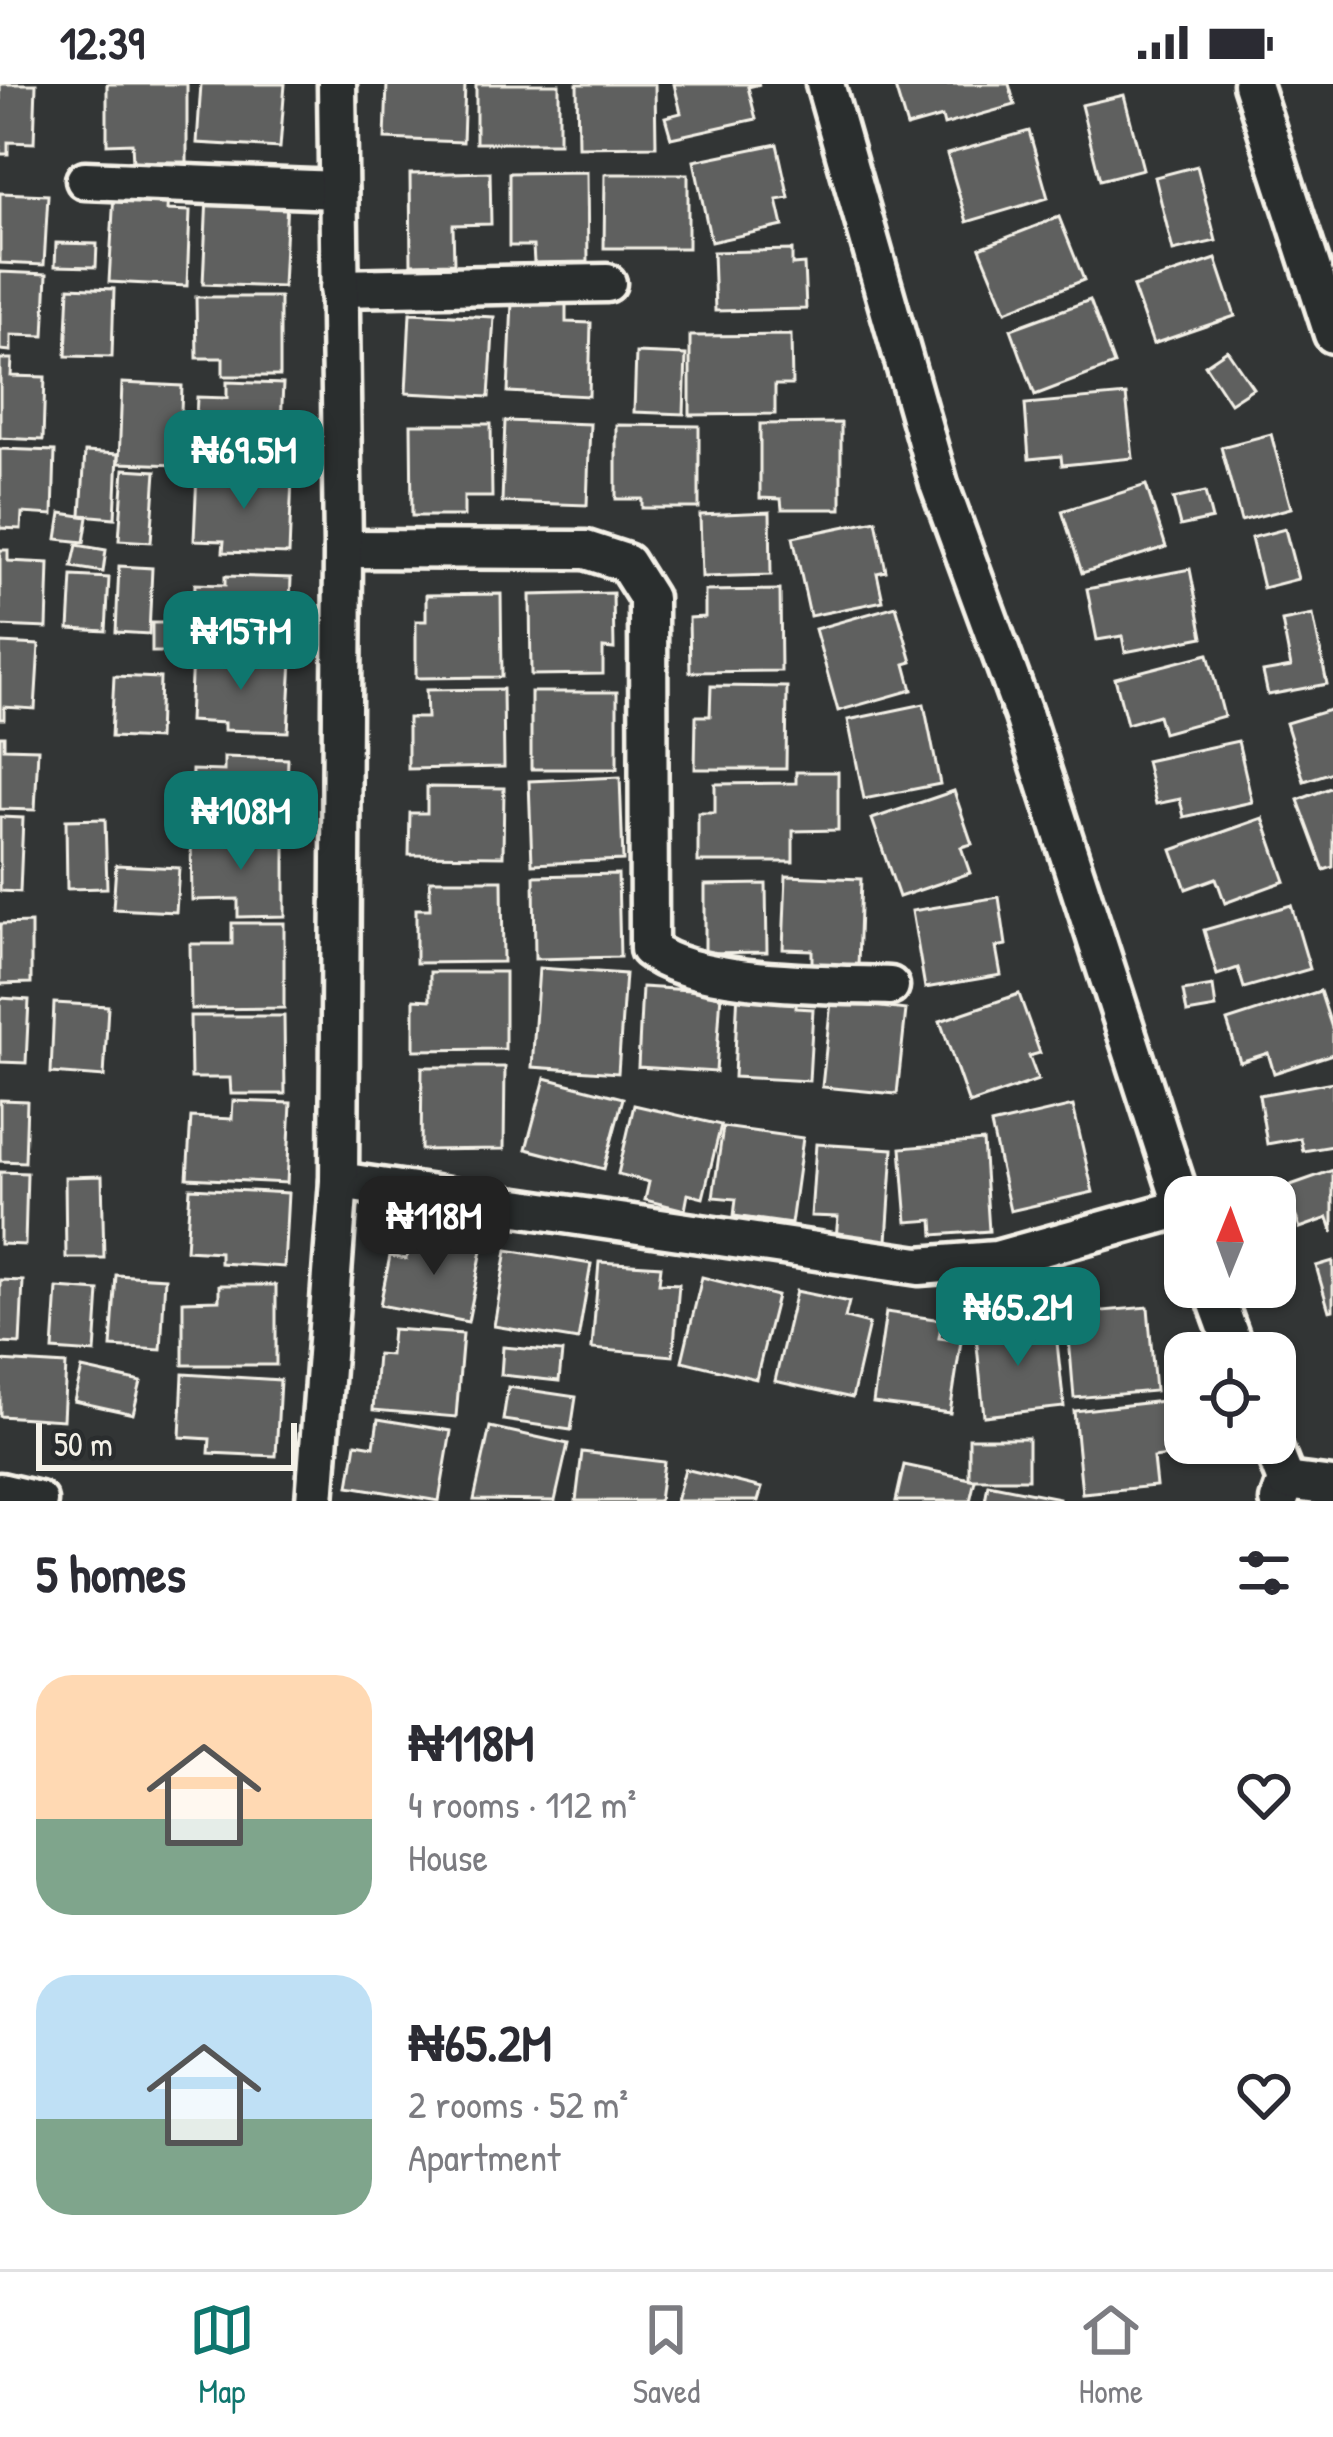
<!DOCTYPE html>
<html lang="en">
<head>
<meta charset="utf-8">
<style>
	:root { --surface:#fff; --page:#f2f2f3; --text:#2b2b33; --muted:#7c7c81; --line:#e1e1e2; --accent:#0f766e }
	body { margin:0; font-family:"Patrick Hand",sans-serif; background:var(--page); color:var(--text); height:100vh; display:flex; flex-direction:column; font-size:45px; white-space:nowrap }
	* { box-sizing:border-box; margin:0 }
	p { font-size:39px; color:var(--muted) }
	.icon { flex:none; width:66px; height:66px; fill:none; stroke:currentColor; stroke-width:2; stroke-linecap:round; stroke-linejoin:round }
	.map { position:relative; height:1417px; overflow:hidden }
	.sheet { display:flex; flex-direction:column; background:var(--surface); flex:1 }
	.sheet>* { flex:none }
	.needle { width:78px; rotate:1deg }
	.buttons { position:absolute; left:1164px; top:1092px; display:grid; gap:24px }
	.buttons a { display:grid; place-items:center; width:132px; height:132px; border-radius:24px; background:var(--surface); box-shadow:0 3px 9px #0004; font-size:60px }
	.scale { position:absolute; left:36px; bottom:30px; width:261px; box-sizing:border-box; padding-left:12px; border:6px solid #f4f1e8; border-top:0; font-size:33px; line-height:42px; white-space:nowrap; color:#f4f1e8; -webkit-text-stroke:9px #2a2d2e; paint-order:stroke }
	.price { position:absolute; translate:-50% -102px; padding:0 27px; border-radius:24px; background:var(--accent); color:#fff; font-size:39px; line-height:78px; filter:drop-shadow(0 3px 6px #0008) }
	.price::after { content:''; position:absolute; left:50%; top:72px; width:36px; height:27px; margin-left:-18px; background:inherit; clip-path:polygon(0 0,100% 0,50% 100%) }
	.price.selected { background:#222; color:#fff }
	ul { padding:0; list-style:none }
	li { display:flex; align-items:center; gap:36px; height:300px; padding:0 36px }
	li span { display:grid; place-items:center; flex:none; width:336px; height:240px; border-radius:36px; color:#555 }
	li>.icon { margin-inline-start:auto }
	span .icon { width:144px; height:144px; fill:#fffc; stroke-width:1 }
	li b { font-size:51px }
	h2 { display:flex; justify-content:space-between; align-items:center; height:144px; padding:0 36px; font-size:51px }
	.status { display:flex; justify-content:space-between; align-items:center; height:84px; padding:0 60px; background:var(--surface); direction:ltr }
	.status svg { height:33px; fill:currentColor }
	.tabs { display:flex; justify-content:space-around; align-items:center; height:168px; border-top:3px solid var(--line); background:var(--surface); font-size:33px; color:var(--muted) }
	.tabs a { display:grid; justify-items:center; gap:6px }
	.tabs .selected { color:var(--accent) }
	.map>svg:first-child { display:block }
</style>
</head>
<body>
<div class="status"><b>12:39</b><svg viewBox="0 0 49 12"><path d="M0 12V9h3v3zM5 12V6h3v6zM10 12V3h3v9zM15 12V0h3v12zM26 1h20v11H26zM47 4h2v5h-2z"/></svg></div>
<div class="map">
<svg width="1333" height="1417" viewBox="0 0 1333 1417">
	<rect width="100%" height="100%" fill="#323535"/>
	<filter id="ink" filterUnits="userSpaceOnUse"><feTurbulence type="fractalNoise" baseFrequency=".00833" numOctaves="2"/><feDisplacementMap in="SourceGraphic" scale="24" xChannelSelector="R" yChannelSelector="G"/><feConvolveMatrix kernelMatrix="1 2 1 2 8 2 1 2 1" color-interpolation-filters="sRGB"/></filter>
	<g filter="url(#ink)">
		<g fill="#5f605f" stroke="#f4f1e8" stroke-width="3">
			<path d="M0,0H36L34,59L8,58V70H0Z"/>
			<path d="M107,0H187V78H133L132,59L107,60Z"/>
			<path d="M201,0H285L280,64L197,59Z"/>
			<path d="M387,0H465L463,58L385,55Z"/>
			<rect x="476" y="0" width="83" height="59"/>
			<path d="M577,0H655L656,62L578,63Z"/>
			<path d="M674,0H760L748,3L756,35L671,54L665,33L681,29Z"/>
			<path d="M894,0H1009L1015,21L944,41L942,33L907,43Z"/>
			<path d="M1124,11L1143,85L1100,96L1081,21Z"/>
			<path d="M1029,47L1048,114L967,138L947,70Z"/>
			<path d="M777,60L789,114L777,116L783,142L711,158L694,77Z"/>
			<path d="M1197,82L1216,157L1173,167L1155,93Z"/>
			<path d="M490,88L491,140L453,141L454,179L411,180L410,90Z"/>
			<path d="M587,88L588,178L534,179L533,162H509V89Z"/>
			<path d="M605,90H688V164H604Z"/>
			<path d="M0,109L48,111L44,181L0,179Z"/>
			<path d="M114,109L168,111L167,126L190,127L187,202L109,198Z"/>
			<path d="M207,112L287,115L283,203L203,200Z"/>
			<path d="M1059,133L1084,196L1006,227L980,164Z"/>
			<path d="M56,159L97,160L96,183L55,182Z"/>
			<path d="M792,166V181L804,180L806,225L715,227L713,168Z"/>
			<path d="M1216,175L1235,232L1153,260L1133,203Z"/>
			<path d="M0,188L47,190L44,252L11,251V267L0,266Z"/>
			<path d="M69,203L114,205L112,273L66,272Z"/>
			<path d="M196,213H280V292H223V274H197Z"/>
			<path d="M1090,216L1114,281L1035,311L1011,245Z"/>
			<path d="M512,218L566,220V238L591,239L589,312L508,308Z"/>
			<path d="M410,229L494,233L489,313L406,309Z"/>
			<path d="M791,251L792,301H775V330L690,331V252Z"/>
			<path d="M1227,266L1253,304L1230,319L1205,281Z"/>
			<path d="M636,269L686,271L684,330L634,328Z"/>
			<path d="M0,275H12L11,292L45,293L43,356L0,354Z"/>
			<path d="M227,298L283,300L279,380L194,376L197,313L227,314Z"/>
			<path d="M122,299L182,302L179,381L119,379Z"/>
			<path d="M1126,311L1133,374L1062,381L1061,372L1029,375L1025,320Z"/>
			<path d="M505,337L590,340L587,421L502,418Z"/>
			<path d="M841,339V425H782L781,415L760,414V340Z"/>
			<path d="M411,340H491L492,413H464V432H412Z"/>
			<path d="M616,341L699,342V424H642V415H616Z"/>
			<path d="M1271,350L1291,424L1241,437L1221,363Z"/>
			<path d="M0,365L55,367L53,431L22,429L21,445L0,444Z"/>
			<path d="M85,368L118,370L115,434L81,431Z"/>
			<path d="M124,385L156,387L151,458L119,456Z"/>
			<path d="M197,389L292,392L289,470L223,468L224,457L194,456Z"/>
			<path d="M1146,401L1166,463L1082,489L1062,427Z"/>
			<path d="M1205,408L1212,435L1180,442L1173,415Z"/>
			<path d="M770,428L771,491L702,493L700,431Z"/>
			<path d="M61,429L88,433L84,458L57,455Z"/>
			<path d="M876,436L886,487L877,489L883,517L810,532L793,453Z"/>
			<path d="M1285,445L1298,495L1263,504L1251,454Z"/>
			<path d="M77,461L106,466L103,488L72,483Z"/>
			<path d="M0,466H8V477L49,479L47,544L0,542Z"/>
			<path d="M119,482L152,484L149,550L116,548Z"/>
			<path d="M1190,485L1203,553L1125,568L1122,552L1097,556L1087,505Z"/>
			<path d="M72,492L109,494L106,547L69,545Z"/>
			<path d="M225,492L291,494L288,566L193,562L195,500L225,501Z"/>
			<path d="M780,506L781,587L690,588L689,534L705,533V507Z"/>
			<path d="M613,509L614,565L603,564V590L531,591L530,511Z"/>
			<path d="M501,510L502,593L416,594V537H426V511Z"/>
			<path d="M896,522L912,578L905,580L912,606L838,627L815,545Z"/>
			<path d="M1313,531L1327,600L1268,611L1263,588L1291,583L1282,537Z"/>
			<path d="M152,539H191L190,568H152Z"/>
			<path d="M0,559L39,561L35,625L4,623V635H0Z"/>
			<path d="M1208,570L1224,632L1163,649L1158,631L1127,640L1115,594Z"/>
			<path d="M192,571L292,576L288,648L224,646V639L189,637Z"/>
			<path d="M114,592L160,594L158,655L111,653Z"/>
			<path d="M711,602L787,603L786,685H695L696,632H710Z"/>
			<path d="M503,605L504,683L408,685V634H427L426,606Z"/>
			<rect x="531" y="608" width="86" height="77"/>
			<path d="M924,620L940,700L864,715L848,636Z"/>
			<path d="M1333,625V688L1304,697L1286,639Z"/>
			<path d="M0,652H4V664L38,665L35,726L0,725Z"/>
			<path d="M1238,657L1252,718L1184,733L1180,715L1156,720L1146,677Z"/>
			<path d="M224,673L288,675L285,750L190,747L192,686L224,687Z"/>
			<path d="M796,688H838V746L793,747V778H698V729H715V700L796,699Z"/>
			<path d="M620,693L623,776L532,780L529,697Z"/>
			<path d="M427,703L504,704L503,772L409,771L410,729H427Z"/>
			<path d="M1333,703V783L1324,786L1298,716Z"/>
			<path d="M954,707L972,760L961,763L970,789L899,813L872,735Z"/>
			<path d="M0,733L23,734L20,808L0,807Z"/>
			<path d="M1263,734L1285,797L1225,819L1216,794L1186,805L1172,766Z"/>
			<path d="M105,735L107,804L67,805L66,736Z"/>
			<path d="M285,753V832L238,833V815L192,816L191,754Z"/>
			<path d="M116,781L179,784L176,828L113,825Z"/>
			<path d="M618,790L620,873L535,875L534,792Z"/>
			<path d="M786,792L861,795L858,882L812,880V866L783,865Z"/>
			<path d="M430,796H502L503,878L416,879V825H430Z"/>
			<path d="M766,800L767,868L705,869V801Z"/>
			<path d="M999,813L1006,861L996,863L1001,891L925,904L912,827Z"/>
			<path d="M1291,821L1310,885L1244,904L1238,884L1217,891L1204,846Z"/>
			<path d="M31,839V899L0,900V840Z"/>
			<path d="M232,839H284V924L191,925L190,860H232Z"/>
			<path d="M539,884L625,890L618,989L532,983Z"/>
			<path d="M430,888H505V965L414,966V915L430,916Z"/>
			<path d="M1213,902L1216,924L1187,929L1183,907Z"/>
			<path d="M642,903L721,908L716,988L638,983Z"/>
			<path d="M738,904L797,907L796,924L813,925L809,997L734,993Z"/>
			<path d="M1320,907L1333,947V970L1274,989L1268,969L1240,978L1227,937Z"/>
			<path d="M1019,910L1040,969L1029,972L1038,996L969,1020L940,937Z"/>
			<path d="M0,914L29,916L26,979L0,978Z"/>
			<path d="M831,917L906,926L897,1010L822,1003Z"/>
			<path d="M54,919L108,922L104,993L51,989Z"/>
			<path d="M190,932H284L285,1010H231L230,994H191Z"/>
			<path d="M422,983H505L504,1065L421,1066Z"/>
			<path d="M545,994L623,1014L604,1085L526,1065Z"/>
			<path d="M1333,998V1062L1303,1067L1300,1054L1267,1060L1259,1011Z"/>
			<path d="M0,1016L27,1017L25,1078L0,1077Z"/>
			<path d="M233,1017L291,1019L287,1099L187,1094L191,1033L232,1035Z"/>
			<path d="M634,1021L721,1041L703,1114L688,1110L685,1126L645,1116L649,1098L618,1090Z"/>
			<path d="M1073,1022L1093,1108L1010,1127L991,1041Z"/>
			<path d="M723,1043L803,1054L791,1140L734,1132L736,1115L713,1113Z"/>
			<path d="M983,1057L989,1147L934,1151L933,1136L907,1138L901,1064Z"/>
			<path d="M816,1060L893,1065L887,1157L836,1154L838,1133L811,1132Z"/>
			<path d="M1333,1086V1149L1328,1134L1300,1144L1285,1103Z"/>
			<path d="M0,1088L27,1089L25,1161L0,1160Z"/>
			<path d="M102,1092L104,1174H66L65,1093Z"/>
			<path d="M190,1104L288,1109L284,1183L220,1179V1168L186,1166Z"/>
			<path d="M412,1148L483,1161L468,1238L380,1221L390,1172L406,1175Z"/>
			<path d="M507,1166L591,1180L578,1256L494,1242Z"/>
			<path d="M1333,1177V1226L1329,1227L1316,1182Z"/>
			<path d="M599,1178L661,1182L659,1199L679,1200L673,1272L592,1265Z"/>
			<path d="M116,1191L165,1194L161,1266L111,1263Z"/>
			<path d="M702,1193L777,1212L756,1295L682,1277Z"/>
			<path d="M0,1196L23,1197L20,1260L0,1259Z"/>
			<path d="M219,1201H276V1281H183V1217L219,1216Z"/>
			<path d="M57,1204L99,1207L95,1269L53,1266Z"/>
			<path d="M796,1207L849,1218L845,1234L869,1240L852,1314L775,1297Z"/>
			<path d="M1148,1223L1155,1307L1074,1314L1067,1230Z"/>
			<path d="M886,1228L942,1236L939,1254L961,1257L950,1329L873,1319Z"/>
			<path d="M1027,1235L1029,1251L1056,1249L1064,1323L984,1332L975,1241Z"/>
			<path d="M392,1245L463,1250L456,1333L373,1326L377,1270L390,1271Z"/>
			<path d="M503,1263L562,1268L559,1297L501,1291Z"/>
			<path d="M0,1277L66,1281L63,1336L0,1332Z"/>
			<path d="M82,1285L141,1298L133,1330L74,1317Z"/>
			<path d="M183,1290L280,1296L276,1372L209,1369L210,1355L180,1353Z"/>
			<path d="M508,1303L576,1313L571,1346L503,1336Z"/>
			<path d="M1163,1317L1169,1372L1153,1374L1156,1402L1082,1409L1074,1327Z"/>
			<path d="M378,1335L451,1347L439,1417L349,1402L356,1359L374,1362Z"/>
			<path d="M490,1343L568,1360L555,1417L474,1416Z"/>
			<rect x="969" y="1354" width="59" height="41"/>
			<path d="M582,1368L664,1378L659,1417H576Z"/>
			<path d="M904,1381L975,1396L970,1417H896Z"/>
			<path d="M685,1385L762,1404L758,1417H676Z"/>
			<path d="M988,1400L1059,1414V1417H985Z"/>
		</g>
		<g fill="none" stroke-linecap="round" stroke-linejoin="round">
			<defs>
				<g id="street">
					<path d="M825,0L939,400L1024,632L1185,1129"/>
					<path d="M1252,0L1333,250"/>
					<path d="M85,96L338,106"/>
					<path d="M339,204L607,199"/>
					<path d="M343,465L586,466L626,479L648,514L649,865C693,902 831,900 890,902"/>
					<path d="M339,1097L919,1182L996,1176L1183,1124"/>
					<path d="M1212,1203L1236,1269"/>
					<path d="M1271,1359L1286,1397L1279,1417"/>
					<path d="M1286,1397L1333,1403"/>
					<path d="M0,1408L38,1417"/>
					<path d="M315,1417L339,1097L343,465L337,0"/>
				</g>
			</defs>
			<use href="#street" stroke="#f4f1e8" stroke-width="45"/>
			<use href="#street" stroke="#2a2d2e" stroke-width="36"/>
		</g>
	</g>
</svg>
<div class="buttons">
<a><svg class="needle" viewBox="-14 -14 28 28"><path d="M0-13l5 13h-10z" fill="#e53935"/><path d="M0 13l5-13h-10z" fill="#7c7c81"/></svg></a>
<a><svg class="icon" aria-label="locate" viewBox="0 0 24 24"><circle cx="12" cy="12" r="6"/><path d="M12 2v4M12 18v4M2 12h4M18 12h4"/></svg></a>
</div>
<div class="scale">50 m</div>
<b class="price" style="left:244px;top:428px">₦69.5M</b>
<b class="price" style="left:241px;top:609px">₦157M</b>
<b class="price" style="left:241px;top:789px">₦108M</b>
<b class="price selected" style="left:434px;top:1194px">₦118M</b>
<b class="price" style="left:1018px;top:1285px">₦65.2M</b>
</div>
<section class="sheet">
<h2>5 homes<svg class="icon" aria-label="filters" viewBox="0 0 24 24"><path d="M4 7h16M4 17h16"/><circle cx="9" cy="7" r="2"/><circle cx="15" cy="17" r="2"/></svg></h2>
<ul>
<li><span style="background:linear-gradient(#ffd9b3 60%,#7fa58c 0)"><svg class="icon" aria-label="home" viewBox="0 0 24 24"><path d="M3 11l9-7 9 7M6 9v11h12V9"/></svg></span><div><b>₦118M</b><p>4 rooms · 112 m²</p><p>House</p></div><svg class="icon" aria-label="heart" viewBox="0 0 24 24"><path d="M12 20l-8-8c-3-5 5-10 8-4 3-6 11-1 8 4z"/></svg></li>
<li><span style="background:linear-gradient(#bfe0f5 60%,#7fa58c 0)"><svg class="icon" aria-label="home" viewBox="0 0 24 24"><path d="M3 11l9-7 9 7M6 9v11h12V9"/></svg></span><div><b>₦65.2M</b><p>2 rooms · 52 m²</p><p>Apartment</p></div><svg class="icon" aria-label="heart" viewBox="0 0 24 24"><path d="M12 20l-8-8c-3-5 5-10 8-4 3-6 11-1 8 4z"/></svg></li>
</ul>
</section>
<nav class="tabs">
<a class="selected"><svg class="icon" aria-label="map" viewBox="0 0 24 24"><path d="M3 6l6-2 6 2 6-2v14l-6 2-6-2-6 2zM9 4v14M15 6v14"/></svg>Map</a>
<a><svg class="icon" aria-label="saved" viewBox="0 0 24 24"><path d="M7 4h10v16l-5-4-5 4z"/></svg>Saved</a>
<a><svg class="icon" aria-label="home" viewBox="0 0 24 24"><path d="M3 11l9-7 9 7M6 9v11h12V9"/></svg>Home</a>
</nav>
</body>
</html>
